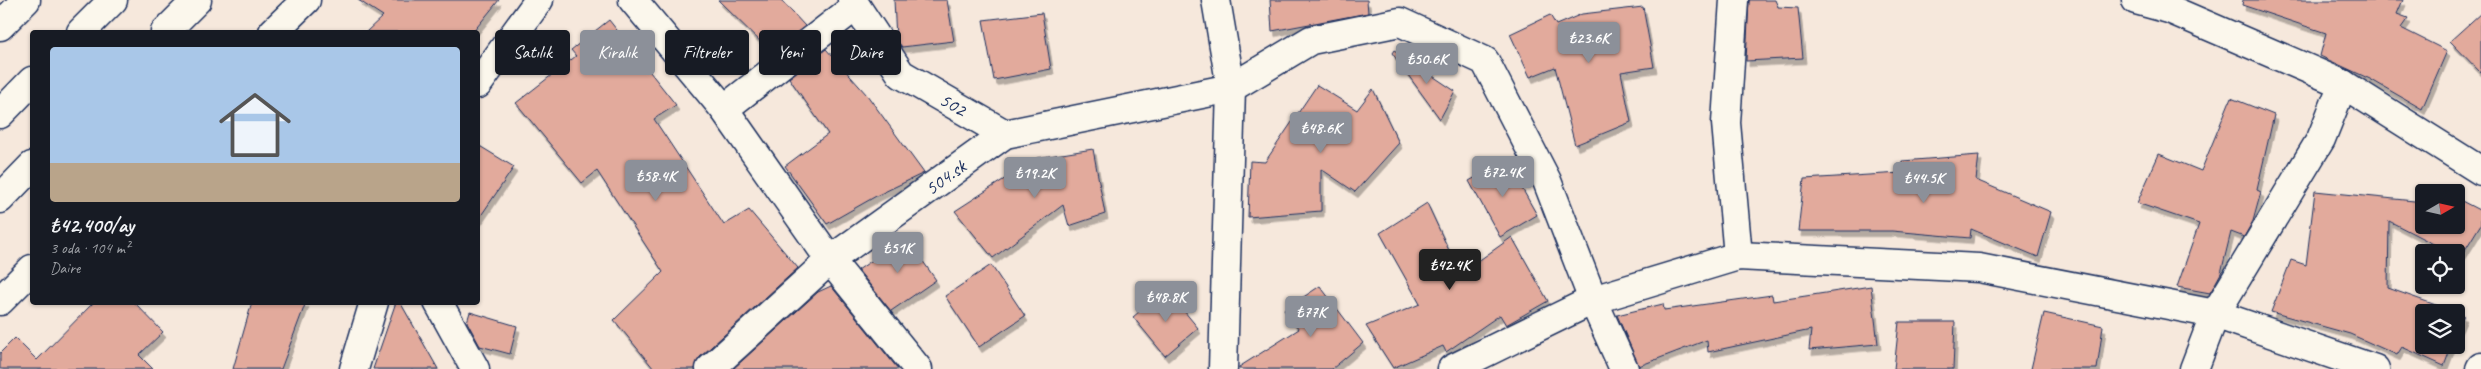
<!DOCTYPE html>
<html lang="tr">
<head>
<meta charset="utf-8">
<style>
	:root { --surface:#171b24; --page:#242831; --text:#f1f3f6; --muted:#9ea1a6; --accent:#8c9099 }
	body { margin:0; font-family:Caveat,sans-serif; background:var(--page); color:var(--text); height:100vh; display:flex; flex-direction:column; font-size:19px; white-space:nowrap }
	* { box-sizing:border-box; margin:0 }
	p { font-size:16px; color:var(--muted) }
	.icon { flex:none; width:28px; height:28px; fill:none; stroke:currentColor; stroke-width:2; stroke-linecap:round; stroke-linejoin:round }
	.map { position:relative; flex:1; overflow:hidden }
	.drawer { position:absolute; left:30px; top:30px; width:450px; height:275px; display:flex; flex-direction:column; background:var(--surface); border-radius:5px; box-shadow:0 1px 4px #0004 }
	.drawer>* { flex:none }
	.banner { position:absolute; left:495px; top:30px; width:475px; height:45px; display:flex; gap:10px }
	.needle { width:32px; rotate:81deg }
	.fabs { position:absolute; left:2415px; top:184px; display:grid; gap:10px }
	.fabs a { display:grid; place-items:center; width:50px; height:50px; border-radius:5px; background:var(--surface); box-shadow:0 1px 4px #0004; font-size:25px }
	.price { position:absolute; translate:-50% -42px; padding:0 11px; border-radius:5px; background:var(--accent); color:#fff; font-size:16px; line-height:32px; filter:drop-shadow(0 1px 2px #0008) }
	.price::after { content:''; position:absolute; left:50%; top:30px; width:15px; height:11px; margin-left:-8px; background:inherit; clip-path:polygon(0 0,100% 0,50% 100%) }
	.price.active { background:#222; color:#fff }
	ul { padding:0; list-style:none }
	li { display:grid; align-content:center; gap:10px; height:265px; padding:0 20px }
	li span { display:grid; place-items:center; height:155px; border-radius:5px; color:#555 }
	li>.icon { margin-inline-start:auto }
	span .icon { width:90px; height:90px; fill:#fffc; stroke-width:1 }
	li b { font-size:21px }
	.tag { padding:0 18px; border-radius:5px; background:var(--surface); box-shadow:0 1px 4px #0004; font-size:18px; line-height:45px }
	.tag.active { background:var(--accent); color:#fff }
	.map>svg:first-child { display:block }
</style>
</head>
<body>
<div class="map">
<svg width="2481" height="369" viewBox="0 0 2481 369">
	<defs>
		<filter id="shadow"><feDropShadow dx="3" dy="5.5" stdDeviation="0" flood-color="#0004"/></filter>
	</defs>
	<rect width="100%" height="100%" fill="#f6e8dc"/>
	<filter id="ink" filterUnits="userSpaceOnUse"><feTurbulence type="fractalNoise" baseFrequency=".02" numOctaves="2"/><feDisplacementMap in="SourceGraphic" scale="10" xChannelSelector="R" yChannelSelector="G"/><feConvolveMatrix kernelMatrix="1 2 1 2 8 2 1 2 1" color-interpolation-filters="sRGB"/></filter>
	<g filter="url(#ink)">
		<g fill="#e2aa9c" stroke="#1b2f5e" filter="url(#shadow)">
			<path d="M358,0H499L473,32H366L383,16Z"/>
			<path d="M718,0H781L805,26L771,52Z"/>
			<path d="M894,0H947L954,41L902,47L896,39Z"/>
			<path d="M1270,0H1367L1368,13L1272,31Z"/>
			<path d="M1749,0H1775L1778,7L1798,8L1803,58L1746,61Z"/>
			<path d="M2243,0H2403L2397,14L2408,18L2401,28L2447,51L2422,109L2370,79L2320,56L2326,33L2242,5Z"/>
			<path d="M1643,7L1654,67L1621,72L1631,122L1575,145L1555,67L1530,77L1510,34L1550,15L1556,25L1582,14Z"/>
			<path d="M1042,13L1051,69L994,80L983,20Z"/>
			<path d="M2481,13V73L2450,41Z"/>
			<path d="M609,20L676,105L654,119L724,225L749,210L798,268L700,357L695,369H654L614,320L663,272L597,171L582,183L516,103L576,56L571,50Z"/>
			<path d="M826,49L867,95L924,173L878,195L827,224L785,166L828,134L789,78Z"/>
			<path d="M1394,50L1455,91L1440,119L1392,53Z"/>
			<path d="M1317,85L1357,110L1373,89L1399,143L1355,192L1321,169V211L1248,217L1250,161L1265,162Z"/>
			<path d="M2231,98L2274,115L2257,190L2261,192L2253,221L2244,237L2231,232L2221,273L2210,293L2177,287L2199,224L2137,203L2159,154L2201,171Z"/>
			<path d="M478,145L514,167L478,220Z"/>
			<path d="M1093,149L1105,214L1069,226L1063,205L993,258L955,211L1037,158Z"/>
			<path d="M1979,155L1976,180L2051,212L2038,257L1971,229L1970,238L1892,231H1798L1804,179L1901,173L1902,161Z"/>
			<path d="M1506,160L1537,215L1500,237L1469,181Z"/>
			<path d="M2315,191L2424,202V225H2456V198L2481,211V224L2460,258L2456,256V252H2449L2389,221L2388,288L2464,315L2456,333V312H2424V345H2452L2444,366L2402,347L2397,355L2350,334L2271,312L2291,260L2306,265Z"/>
			<path d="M1427,203L1460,274L1512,237L1548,301L1506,325L1500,315L1446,352L1443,346L1393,368L1366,326L1420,304L1380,233Z"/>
			<path d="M906,237L936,280L891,311L858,270Z"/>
			<path d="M991,265L1025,316L979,347L945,296Z"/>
			<path d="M831,286L898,369H733L818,292Z"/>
			<path d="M1320,286L1363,343L1332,369H1239V367L1299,329L1284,310Z"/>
			<path d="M1871,286L1878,344L1809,350L1811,330L1708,352L1707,340L1639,366L1617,315L1663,304L1664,310L1772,295L1773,301Z"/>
			<path d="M1166,289L1198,328L1165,356L1133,317Z"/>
			<path d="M94,302H134L163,332L139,355L153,369H0V353L15,338L37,360Z"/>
			<path d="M252,302H306L281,369H233Z"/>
			<path d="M396,302H400L438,369H373Z"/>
			<path d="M470,312L517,326L510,354L480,346L467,322Z"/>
			<path d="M2044,313L2103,326L2097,369H2031Z"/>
			<path d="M1899,322H1955L1953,369H1894Z"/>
		</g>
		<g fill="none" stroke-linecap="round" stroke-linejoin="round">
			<defs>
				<g id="street">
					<path d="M633,0L724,109L830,260L918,369"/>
					<path id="s1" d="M852,0L901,74L1005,134"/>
					<path d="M1734,0L1726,123L1738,256"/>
					<path d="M2136,0L2169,9L2343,84L2481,171"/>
					<path d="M273,32L306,0"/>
					<path d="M724,109L856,6"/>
					<path d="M0,301L32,269"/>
					<path d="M438,302L475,369"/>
					<path id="s2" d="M710,369L830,260L1005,134L1231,88L1311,40L1400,22L1485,61L1547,181L1593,300L1624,369"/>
					<path d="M1452,369L1593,300L1738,256L1979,268L2215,314L2375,369"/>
					<path d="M2194,369L2215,314L2321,139L2343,84"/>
					<path d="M2480,369L2481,367"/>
				</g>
				<g id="secondary">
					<path d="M1216,0L1231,88L1223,369"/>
					<path d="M0,26L26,0"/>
					<path d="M478,84L539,0"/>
					<path d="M354,369L374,302"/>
				</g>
				<g id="highway">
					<path d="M81,32L113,0"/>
					<path d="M165,32L197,0"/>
					<path d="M0,114L32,81"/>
					<path d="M0,199L32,166"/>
				</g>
			</defs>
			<use href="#street" stroke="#1b2f5e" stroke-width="31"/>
			<use href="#secondary" stroke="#1b2f5e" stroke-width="31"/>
			<use href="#highway" stroke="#1b2f5e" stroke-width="31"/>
			<use href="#street" stroke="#fbf7ec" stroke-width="28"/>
			<use href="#secondary" stroke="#fbf7ec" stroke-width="28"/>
			<use href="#highway" stroke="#fbf7ec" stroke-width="28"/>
		</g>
	</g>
	<g text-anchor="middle" stroke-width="4.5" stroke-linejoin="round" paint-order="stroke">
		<g font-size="20" fill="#1b2f5e" stroke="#fbf7ec">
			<text dy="7" stroke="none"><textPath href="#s1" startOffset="149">502</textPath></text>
			<text dy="7" stroke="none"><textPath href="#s2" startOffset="304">504.sk</textPath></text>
		</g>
	</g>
</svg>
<div class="fabs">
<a><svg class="needle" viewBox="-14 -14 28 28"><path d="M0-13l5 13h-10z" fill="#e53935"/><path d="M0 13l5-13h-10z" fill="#9ea1a6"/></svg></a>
<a><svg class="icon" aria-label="locate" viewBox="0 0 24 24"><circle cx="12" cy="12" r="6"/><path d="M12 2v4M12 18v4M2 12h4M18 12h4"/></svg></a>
<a><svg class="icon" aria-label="layers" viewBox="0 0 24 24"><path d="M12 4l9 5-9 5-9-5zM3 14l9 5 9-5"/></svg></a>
</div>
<b class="price" style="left:1589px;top:64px">₺23.6K</b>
<b class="price" style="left:1427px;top:85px">₺50.6K</b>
<b class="price" style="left:1321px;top:154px">₺48.6K</b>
<b class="price" style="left:1503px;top:198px">₺72.4K</b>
<b class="price" style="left:1035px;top:199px">₺19.2K</b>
<b class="price" style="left:656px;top:202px">₺58.4K</b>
<b class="price" style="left:1924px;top:204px">₺44.5K</b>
<b class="price" style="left:898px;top:274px">₺51K</b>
<b class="price active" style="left:1450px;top:291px">₺42.4K</b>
<b class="price" style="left:1166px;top:323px">₺48.8K</b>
<b class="price" style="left:1311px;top:338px">₺77K</b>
<div class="banner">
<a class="tag">Satılık</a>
<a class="tag active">Kiralık</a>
<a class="tag">Filtreler</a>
<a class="tag">Yeni</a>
<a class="tag">Daire</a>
</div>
<section class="drawer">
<ul>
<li><span style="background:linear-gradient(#a9c7e8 75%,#b9a48a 0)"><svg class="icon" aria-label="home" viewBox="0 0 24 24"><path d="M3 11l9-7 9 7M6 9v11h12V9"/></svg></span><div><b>₺42,400/ay</b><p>3 oda · 104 m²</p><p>Daire</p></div></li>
</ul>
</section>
</div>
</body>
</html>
